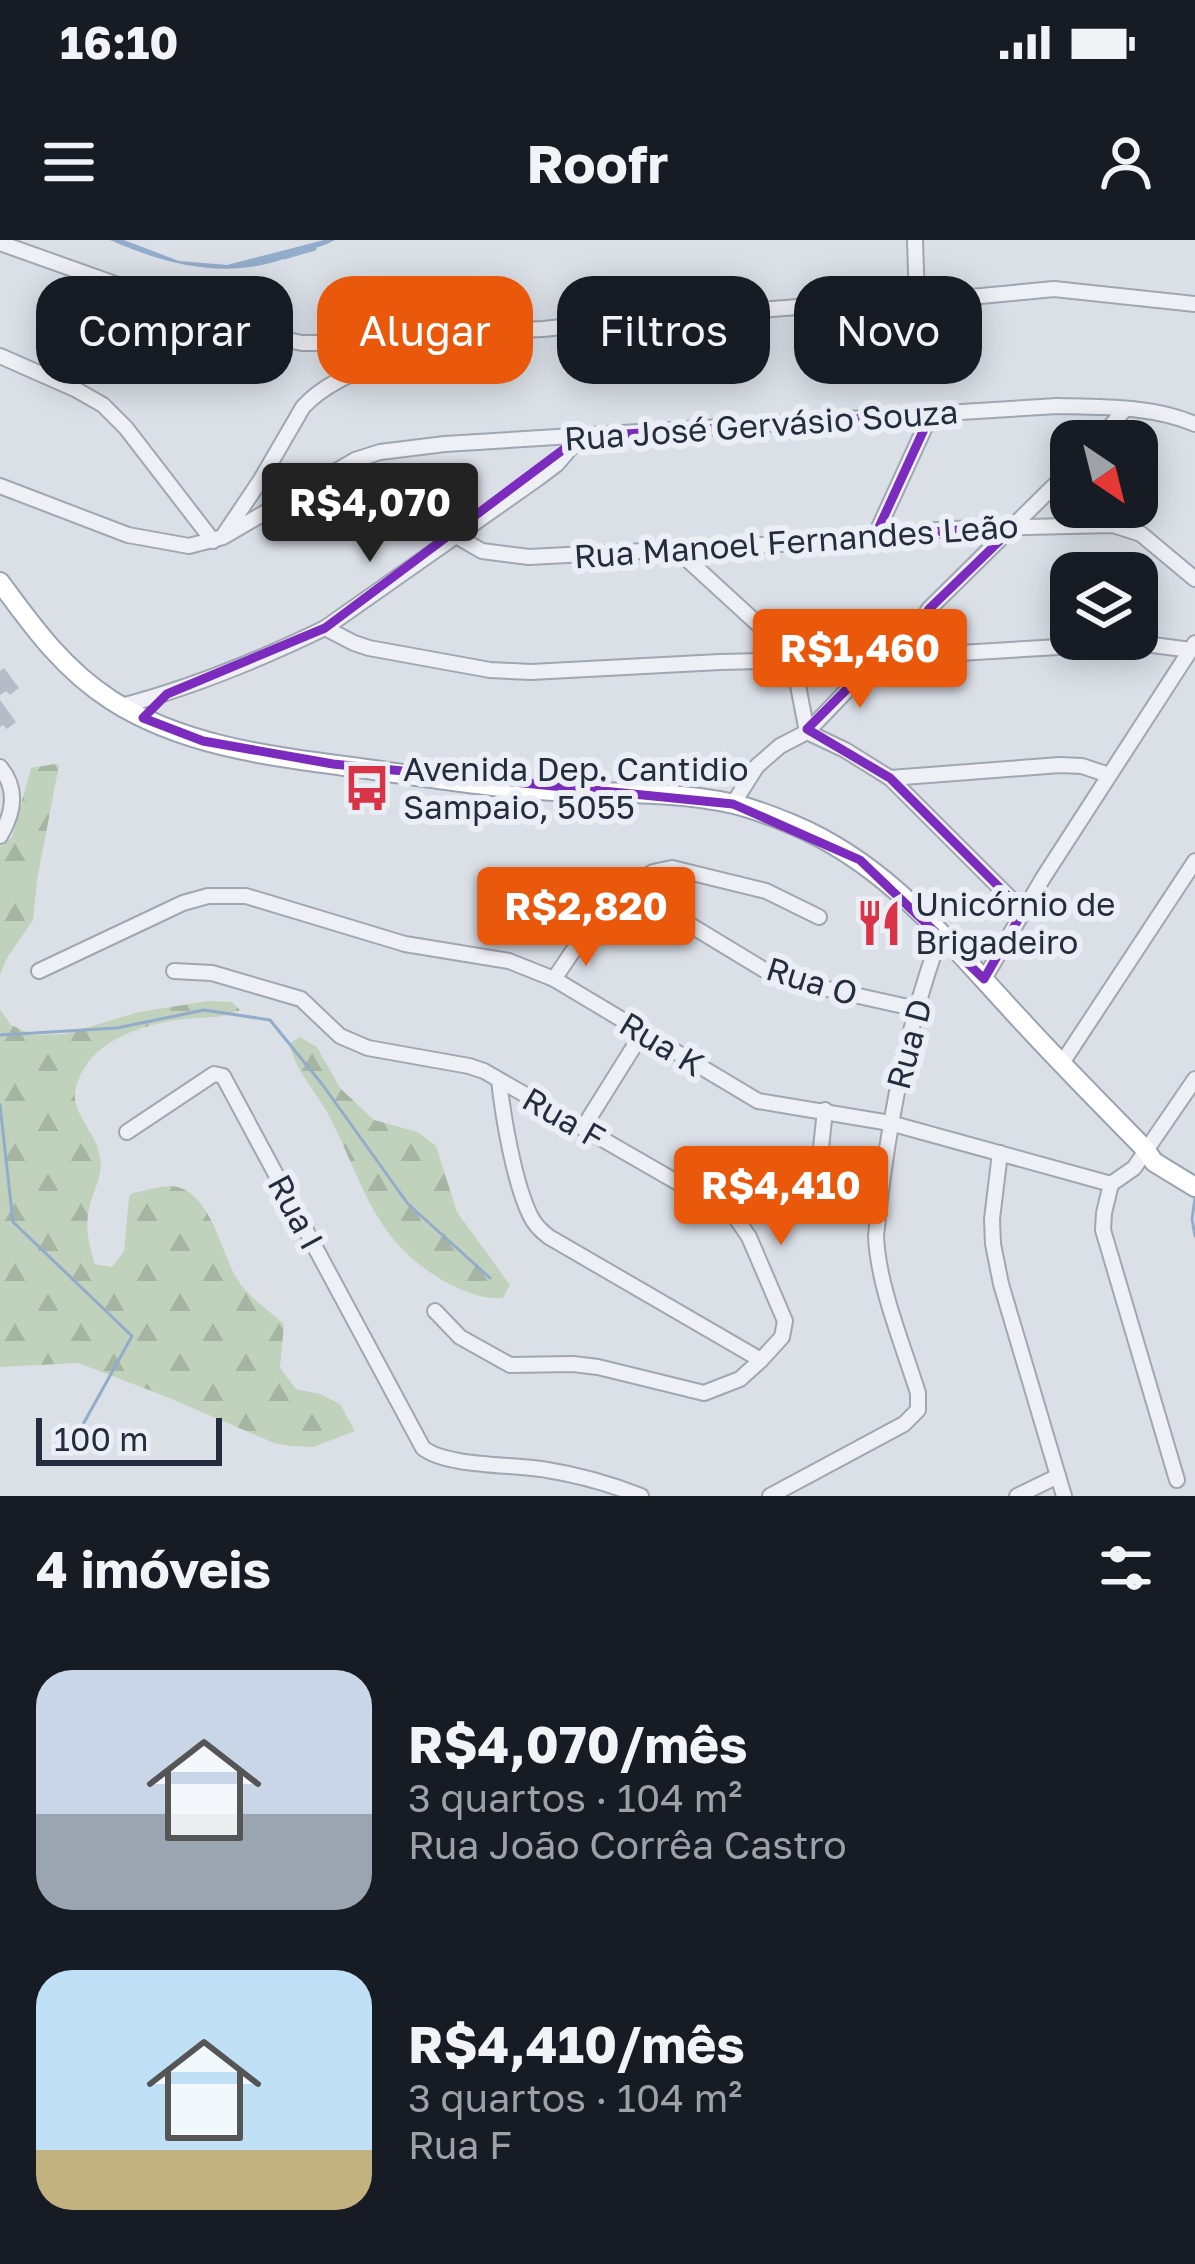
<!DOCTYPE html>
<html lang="pt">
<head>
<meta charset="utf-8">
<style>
	:root { --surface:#171b24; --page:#242831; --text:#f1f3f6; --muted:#9ea1a6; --accent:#ea580c }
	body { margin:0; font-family:"Golos Text",sans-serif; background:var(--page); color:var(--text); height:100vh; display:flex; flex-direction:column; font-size:45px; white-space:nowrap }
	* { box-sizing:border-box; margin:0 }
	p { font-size:39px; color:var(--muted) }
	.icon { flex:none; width:66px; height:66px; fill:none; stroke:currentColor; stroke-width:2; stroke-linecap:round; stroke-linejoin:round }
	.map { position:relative; height:1256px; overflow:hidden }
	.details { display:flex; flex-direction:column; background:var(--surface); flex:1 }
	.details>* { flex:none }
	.top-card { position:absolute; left:36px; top:36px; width:1125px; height:108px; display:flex; gap:24px }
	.needle { width:78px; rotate:145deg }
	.tools { position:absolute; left:1050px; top:180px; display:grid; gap:24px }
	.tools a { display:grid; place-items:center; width:108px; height:108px; border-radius:24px; background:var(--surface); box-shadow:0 6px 30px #0003; font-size:60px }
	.scale { position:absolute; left:36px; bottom:30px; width:186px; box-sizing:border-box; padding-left:12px; border:6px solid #242d3e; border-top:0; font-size:33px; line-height:42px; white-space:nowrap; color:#242d3e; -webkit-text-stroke:9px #ebeff5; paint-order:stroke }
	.price { position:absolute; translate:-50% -102px; padding:0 27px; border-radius:12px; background:var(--accent); color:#fff; font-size:39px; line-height:78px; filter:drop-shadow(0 3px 6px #0008) }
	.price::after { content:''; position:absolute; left:50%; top:72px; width:36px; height:27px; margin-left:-18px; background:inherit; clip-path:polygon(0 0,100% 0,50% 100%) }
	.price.current { background:#222; color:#fff }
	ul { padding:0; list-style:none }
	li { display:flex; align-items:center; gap:36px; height:300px; padding:0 36px }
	li span { display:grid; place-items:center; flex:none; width:336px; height:240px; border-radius:36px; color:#555 }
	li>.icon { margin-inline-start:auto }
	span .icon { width:144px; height:144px; fill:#fffc; stroke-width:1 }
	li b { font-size:51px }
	h2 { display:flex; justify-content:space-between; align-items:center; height:144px; padding:0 36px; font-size:51px }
	.tag { padding:0 42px; border-radius:36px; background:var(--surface); box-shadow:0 6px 30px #0003; font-size:42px; line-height:108px }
	.tag.current { background:var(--accent); color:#fff }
	.status { display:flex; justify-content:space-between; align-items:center; height:84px; padding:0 60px; background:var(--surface); direction:ltr }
	.status svg { height:33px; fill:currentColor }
	header { display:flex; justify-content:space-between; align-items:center; height:156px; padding:0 36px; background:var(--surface); font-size:54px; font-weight:700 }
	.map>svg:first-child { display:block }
</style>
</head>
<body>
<div class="status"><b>16:10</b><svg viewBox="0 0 49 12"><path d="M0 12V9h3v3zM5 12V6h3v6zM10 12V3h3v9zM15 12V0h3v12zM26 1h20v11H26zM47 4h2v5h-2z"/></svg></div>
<header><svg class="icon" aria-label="menu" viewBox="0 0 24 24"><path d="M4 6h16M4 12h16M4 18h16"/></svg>Roofr<svg class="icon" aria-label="person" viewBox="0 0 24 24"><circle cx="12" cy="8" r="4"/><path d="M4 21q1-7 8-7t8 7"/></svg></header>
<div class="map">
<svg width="1195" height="1256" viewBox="0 0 1195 1256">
	<defs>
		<pattern id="forest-firs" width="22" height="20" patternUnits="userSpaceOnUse" patternTransform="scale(3)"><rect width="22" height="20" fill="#c1d2bc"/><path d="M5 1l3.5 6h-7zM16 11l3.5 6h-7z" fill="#a6b5a3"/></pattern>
		<pattern id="water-ripples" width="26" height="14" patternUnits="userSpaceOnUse" patternTransform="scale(3)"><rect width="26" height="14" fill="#92accb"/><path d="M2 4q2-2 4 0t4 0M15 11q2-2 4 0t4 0" fill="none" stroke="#778ca6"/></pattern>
	</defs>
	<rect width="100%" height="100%" fill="#dbe0e7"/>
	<g fill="url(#forest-firs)">
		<path d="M55,524L59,525L37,640L33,680L7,718L0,735V607L12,597L31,528Z"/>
		<path d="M208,761L232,762L240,770C224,778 212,777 195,778C158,781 110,792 87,824C81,833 74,846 75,858C77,879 97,895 100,917C103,933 96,946 91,961C84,983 88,1003 95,1024L112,1027L124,1011L129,957L132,953C144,951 159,946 171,946C210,949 220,1009 236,1037C247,1057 267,1068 284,1084L280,1128L296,1149L320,1154L340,1164L355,1191L313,1207L290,1206L274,1203L162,1155L78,1123L0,1127V769L11,785L33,795L65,794L139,772Z"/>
		<path d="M300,797L317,807L340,848L374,880L418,892L436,906L457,972L510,1045L503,1058C481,1060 461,1050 442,1040C372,999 363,941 329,876C315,849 297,834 289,804Z"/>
	</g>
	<path fill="url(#water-ripples)" d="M110,0H124L179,21L227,25L324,0H335C323,7 313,8 300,12C291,15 283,20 274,22C217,38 162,23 110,0Z"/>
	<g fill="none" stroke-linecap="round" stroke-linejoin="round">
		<g stroke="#92accb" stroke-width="3">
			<path d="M284,18L315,9"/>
			<path d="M0,795L117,788L204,770L270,780L322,844L408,964L490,1038"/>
			<path d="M0,865L13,982L132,1096L81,1188"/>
			<path d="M1195,958L1192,979L1195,996"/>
		</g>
	</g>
	<g fill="#b5bbc7">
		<path d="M4,428L19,448L10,455L6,451L0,455V431Z"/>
		<path d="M0,460L16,482L7,489L3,485L0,487Z"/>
	</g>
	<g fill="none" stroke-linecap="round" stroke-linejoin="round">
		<defs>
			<g id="minor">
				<path d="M915,0L917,62"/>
				<path d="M0,3L250,92L302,103H338L407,94L543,89L628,80L798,67L917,62L1054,49L1195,64"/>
				<path d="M0,116L75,149L103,165L126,188L213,301"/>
				<path d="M1098,201L1125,169"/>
				<path d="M0,246L128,295L189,306L223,297L355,220L380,212L445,204L1057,166C1103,167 1152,166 1195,184"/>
				<path d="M225,293L260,241L303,167C338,129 393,124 435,95"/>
				<path d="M456,296L482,311L529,317L780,304L949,289L1113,285L1141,294L1195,339"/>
				<path d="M875,296L931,174"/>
				<path d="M677,310L785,409L795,430L807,492"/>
				<path d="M325,388L354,403L369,408L490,430L531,432L720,422L857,419L1109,404H1145L1191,410"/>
				<path d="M904,415L914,392L929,369L1071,229"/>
				<path d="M121,466C191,448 259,420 325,388L537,239L557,224L580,197"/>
				<path d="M807,492L845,510L890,538L1023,671"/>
				<path d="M0,527C18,549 14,573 0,596"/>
				<path d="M890,538L1060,525L1082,526L1109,535"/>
				<path d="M733,564L757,526L780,506L807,492L879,417"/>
				<path d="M629,648L653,632L672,628L766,651L819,677"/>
				<path d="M39,731L183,663L208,656H246L405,704L509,721L554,739L758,861L890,883L1111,944L1134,928L1195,839"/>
				<path d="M174,731L212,733L301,759L340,796L368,808L469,826L484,831L734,975L749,997L785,1081L782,1097L761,1120L740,1139L704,1153L598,1127L573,1124L510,1125L460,1097L435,1071"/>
				<path d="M554,739L598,674L629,648L766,731L796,742L917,769"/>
				<path d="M984,739L1043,638L1195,403"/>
				<path d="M1062,823L1195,621"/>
				<path d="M499,840C503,877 514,942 530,975C534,984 541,991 549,997L761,1120"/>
				<path d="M583,888L643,792"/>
				<path d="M127,892L214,834L223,836L423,1208C447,1227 514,1224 547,1230C579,1235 610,1244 641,1256"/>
				<path d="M821,908L825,870"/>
				<path d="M1000,913L992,979L993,1004L1001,1044L1064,1256"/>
				<path d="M1111,944L1104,973L1103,990L1177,1240"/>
				<path d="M770,1256L904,1184L918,1170V1153C903,1105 878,1046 876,996C886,894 905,791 941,694"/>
				<path d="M1017,1256L1058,1236"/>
			</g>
			<path id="major" d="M0,342C33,387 63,429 111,460C190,511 290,518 381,531C438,539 495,548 553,551C610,553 678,551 734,564C754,569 775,577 794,585C889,625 950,704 1019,778C1060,823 1103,866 1145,909L1154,922L1195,947"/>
		</defs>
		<use href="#minor" stroke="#a0a7b1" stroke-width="18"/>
		<use href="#major" stroke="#9aa3b4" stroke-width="22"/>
		<use href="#minor" stroke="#eef0f5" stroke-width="14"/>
		<use href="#major" stroke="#fff" stroke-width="18"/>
	</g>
	<path fill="none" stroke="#7b2cbf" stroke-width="9" stroke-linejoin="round" d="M931,174L875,296L1015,286L929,369L904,415L879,417L807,489L890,538L1023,671L984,739L860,620L733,564L333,524L203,501L143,478L167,454L325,388L580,197Z"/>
	<defs>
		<symbol id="bus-bare" viewBox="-9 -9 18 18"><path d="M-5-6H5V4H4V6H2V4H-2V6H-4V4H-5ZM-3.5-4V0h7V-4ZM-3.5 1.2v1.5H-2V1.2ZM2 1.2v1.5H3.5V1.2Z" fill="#d93348" stroke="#ebeff5" stroke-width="2.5" paint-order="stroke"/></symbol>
		<symbol id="restaurant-bare" viewBox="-9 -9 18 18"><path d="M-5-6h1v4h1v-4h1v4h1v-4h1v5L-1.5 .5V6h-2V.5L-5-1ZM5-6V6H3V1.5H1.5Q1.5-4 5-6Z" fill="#d93348" stroke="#ebeff5" stroke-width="2.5" paint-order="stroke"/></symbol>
	</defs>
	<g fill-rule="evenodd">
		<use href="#bus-bare" x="334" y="515" width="66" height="66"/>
		<use href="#restaurant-bare" x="846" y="650" width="66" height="66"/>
	</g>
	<g text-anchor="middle" stroke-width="12" stroke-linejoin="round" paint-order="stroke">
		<g font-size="33" fill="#242d3e" stroke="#ebeff5">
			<text transform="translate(761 185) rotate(-4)" y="12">Rua José Gervásio Souza</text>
			<text transform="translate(796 301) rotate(-4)" y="12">Rua Manoel Fernandes Leão</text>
			<text transform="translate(812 741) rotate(17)" y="12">Rua O</text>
			<text transform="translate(662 804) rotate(31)" y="12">Rua K</text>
			<text transform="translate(909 804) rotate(-75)" y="12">Rua D</text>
			<text transform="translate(564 878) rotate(30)" y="12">Rua F</text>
			<text transform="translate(296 972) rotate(62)" y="12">Rua I</text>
		</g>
		<g font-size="33" fill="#242d3e" stroke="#ebeff5" text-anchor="start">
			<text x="403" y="541">Avenida Dep. Cantidio<tspan x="403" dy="38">Sampaio, 5055</tspan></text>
			<text x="915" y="676">Unicórnio de<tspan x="915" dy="38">Brigadeiro</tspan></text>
		</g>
	</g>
</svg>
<div class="tools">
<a><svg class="needle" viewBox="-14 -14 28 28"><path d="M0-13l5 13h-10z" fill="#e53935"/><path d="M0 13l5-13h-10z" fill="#9ea1a6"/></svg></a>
<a><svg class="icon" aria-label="layers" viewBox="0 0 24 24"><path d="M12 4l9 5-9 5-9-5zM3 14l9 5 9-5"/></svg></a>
</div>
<div class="scale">100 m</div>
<b class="price current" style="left:370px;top:325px">R$4,070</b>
<b class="price" style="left:860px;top:471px">R$1,460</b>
<b class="price" style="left:586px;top:729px">R$2,820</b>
<b class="price" style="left:781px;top:1008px">R$4,410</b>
<div class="top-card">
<a class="tag">Comprar</a>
<a class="tag current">Alugar</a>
<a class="tag">Filtros</a>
<a class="tag">Novo</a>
</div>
</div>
<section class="details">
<h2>4 imóveis<svg class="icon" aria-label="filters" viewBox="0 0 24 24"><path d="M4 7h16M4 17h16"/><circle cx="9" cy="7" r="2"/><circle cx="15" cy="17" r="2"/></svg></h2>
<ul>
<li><span style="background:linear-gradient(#c9d6e8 60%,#9aa5b1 0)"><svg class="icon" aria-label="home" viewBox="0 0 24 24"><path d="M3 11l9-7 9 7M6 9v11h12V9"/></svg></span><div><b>R$4,070/mês</b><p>3 quartos · 104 m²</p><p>Rua João Corrêa Castro</p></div></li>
<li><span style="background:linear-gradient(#bfe0f5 75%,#c2b280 0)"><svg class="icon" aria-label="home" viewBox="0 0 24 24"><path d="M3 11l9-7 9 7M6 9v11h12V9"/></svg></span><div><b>R$4,410/mês</b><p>3 quartos · 104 m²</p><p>Rua F</p></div></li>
</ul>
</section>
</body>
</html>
